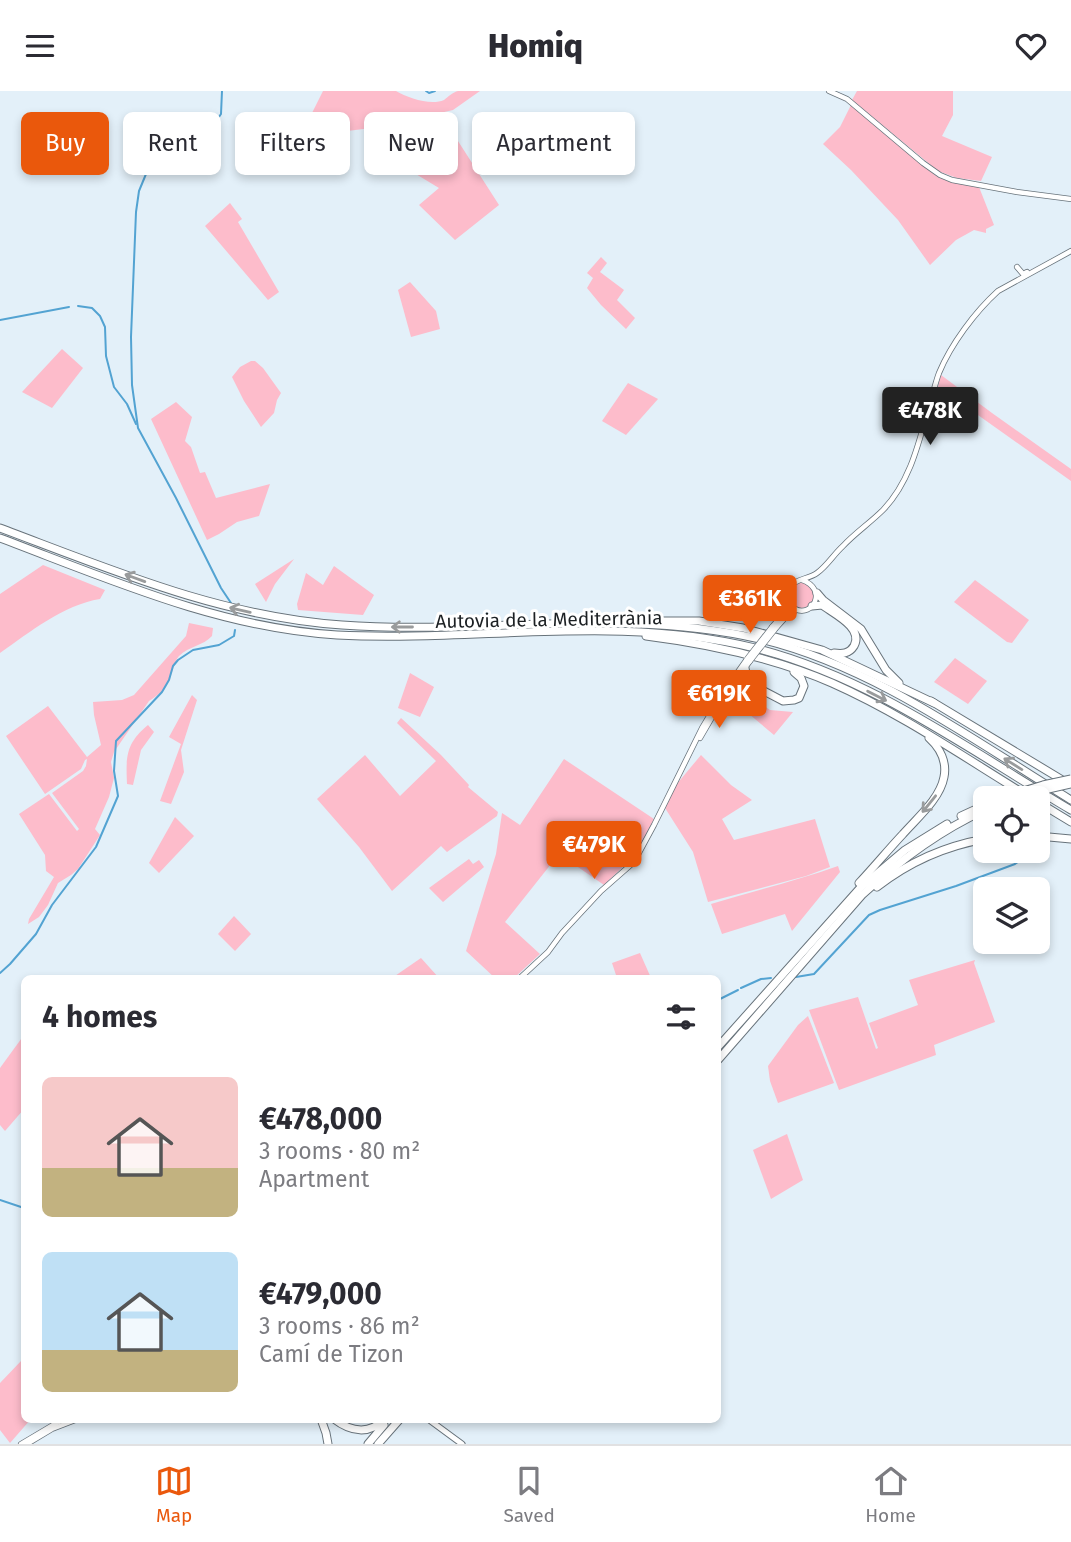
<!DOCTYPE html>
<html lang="en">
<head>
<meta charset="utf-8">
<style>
	:root { --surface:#fff; --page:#f2f2f3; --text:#2b2b33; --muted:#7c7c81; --line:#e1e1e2; --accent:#ea580c }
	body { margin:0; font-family:"Fira Sans",sans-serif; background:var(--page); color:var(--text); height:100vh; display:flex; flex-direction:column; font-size:26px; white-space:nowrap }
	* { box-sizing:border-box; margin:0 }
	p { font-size:23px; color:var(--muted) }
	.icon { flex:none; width:38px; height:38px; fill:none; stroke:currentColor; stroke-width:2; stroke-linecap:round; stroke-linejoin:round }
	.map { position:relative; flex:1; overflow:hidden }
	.side { position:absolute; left:21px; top:884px; width:700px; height:448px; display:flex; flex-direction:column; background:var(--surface); border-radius:10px; box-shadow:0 4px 10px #0003 }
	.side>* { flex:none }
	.top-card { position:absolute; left:21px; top:21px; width:700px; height:63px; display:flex; gap:14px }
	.buttons { position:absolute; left:973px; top:695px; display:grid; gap:14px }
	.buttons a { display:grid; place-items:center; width:77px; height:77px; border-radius:10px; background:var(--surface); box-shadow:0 4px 10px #0003; font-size:35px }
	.price { position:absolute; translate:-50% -60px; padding:0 16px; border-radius:7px; background:var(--accent); color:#fff; font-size:23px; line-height:46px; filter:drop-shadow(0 2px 4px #0008) }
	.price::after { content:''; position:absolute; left:50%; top:42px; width:21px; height:16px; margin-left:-10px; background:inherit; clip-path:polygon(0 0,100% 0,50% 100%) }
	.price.current { background:#222; color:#fff }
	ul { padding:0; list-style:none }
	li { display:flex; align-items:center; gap:21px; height:175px; padding:0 21px }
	li span { display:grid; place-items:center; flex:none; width:196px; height:140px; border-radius:10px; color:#555 }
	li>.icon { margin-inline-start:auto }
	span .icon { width:84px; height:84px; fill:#fffc; stroke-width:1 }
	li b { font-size:30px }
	h2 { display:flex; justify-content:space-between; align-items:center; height:84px; padding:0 21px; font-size:30px }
	.chip { padding:0 24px; border-radius:10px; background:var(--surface); box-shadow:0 4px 10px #0003; font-size:24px; line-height:63px }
	.chip.current { background:var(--accent); color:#fff }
	header { display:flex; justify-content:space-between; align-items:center; height:91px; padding:0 21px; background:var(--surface); font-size:32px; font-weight:800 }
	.dock { display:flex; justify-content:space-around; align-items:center; height:98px; border-top:2px solid var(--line); background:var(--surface); font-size:19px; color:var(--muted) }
	.dock a { display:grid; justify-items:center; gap:4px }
	.dock .current { color:var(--accent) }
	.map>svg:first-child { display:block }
</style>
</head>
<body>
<header><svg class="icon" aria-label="menu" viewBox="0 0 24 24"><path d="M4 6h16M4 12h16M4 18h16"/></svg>Homiq<svg class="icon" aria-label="heart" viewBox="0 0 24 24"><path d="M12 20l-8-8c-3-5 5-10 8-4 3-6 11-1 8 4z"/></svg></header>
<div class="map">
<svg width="1071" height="1353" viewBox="0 0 1071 1353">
	<rect width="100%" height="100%" fill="#e3f0f9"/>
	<g fill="#fdbccb">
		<path d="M323,0H396C408,7 431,15 444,9C448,6 453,1 458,0C465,0 473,0 480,0L453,19L440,22L499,114L455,149L419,114L439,97L381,62L380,36L339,41L338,28L311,24Z"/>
		<path d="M857,0H953V24L942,45L992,66L981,90L957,87L938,80L852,9Z"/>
		<path d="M851,14L935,84L944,88L979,96L994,134L986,138V142L974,139L956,149L930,174L898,129L851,79L823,53L840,36Z"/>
		<path d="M230,112L242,128L238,131L279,201L268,209L205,135Z"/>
		<path d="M601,166L607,172L600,181L624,199L617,209L635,227L626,238L601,214L587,197L593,187L587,182Z"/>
		<path d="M410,191L436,220L440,238L411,246L398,199Z"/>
		<path d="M62,258L83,277L52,317L22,301Z"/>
		<path d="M251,270H255L263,277L281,302L277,309L274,322L261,336L244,310L232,286L240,276Z"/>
		<path d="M941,284L992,322L1071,378V390L954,307L934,310Z"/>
		<path d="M628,292L658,308L626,344L602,330Z"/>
		<path d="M176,311L192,326L185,350L191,356L200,382L205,381L216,407L270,393L259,425L237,431L219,443L207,449L151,328Z"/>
		<path d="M294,468L275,493L266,511L255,493Z"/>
		<path d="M43,474L105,499L100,508C63,514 30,541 0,562V503Z"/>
		<path d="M334,475L374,504L363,524L298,519L297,513L306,482L323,494Z"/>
		<path d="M975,489L1029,529L1012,552L1007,551L954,511Z"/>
		<circle cx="801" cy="504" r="13"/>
		<path d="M189,532L213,537L212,545C203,555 189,555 179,565C173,572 173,583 168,591C165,598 156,606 149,610L114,661L111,671L114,687L109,706L95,738L100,744L78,778L71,784L58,792L48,814L39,826L28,833L29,828L54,786L46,780L45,764L19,723L49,703L77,740L79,738L52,702L83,680L86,675L87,668L85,669L81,678L45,703L6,645L48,615L87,666L101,654L94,624L93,611L122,609L134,604L186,545Z"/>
		<path d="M955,567L987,590L968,613L934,591Z"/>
		<path d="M410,582L434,596L420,626L398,617Z"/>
		<path d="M192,604L197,609L181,659L184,681L171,713L160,710L181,653L169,646Z"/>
		<path d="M751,606L770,619L793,621L774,644L737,613L743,608Z"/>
		<path d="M401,627L441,664L469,694L468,696L498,721L497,725L447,761L441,755L392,800L359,756L317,708L365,664L400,705L436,670L397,632Z"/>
		<path d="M148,634L154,641L141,659L133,694L127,693C126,667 125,653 148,634Z"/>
		<path d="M701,664L731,694L752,709L722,728L734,749L815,728L830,776L806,785L708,811L693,761L665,717L676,694Z"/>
		<path d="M564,668L654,728L642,752L632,767L604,794L559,763L505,831L540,863L514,887H495L466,860L496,763L502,722L520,734Z"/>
		<path d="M175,726L194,745L159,782L149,772Z"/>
		<path d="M469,768L473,773L479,769L484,776L443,811L429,797Z"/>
		<path d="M838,775L840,781L792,840L785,823L722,843L711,813C753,800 796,790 838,775Z"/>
		<path d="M234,825L251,843L235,860L218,843Z"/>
		<path d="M640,862L651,887H617L612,872Z"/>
		<path d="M421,867L439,887H392Z"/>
		<path d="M975,869L974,872L995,931L934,954L936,964L839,999L809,919L858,906L876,958L878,957L869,932L918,914L909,889Z"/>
		<path d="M808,925L834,992L778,1012L770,990L768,975L798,934Z"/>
		<path d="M24,944V1018L5,1040L0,1034V977Z"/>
		<path d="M787,1043L803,1089L771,1108L753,1059Z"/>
		<path d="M22,1269L24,1273V1328H31L10,1352L0,1339V1292Z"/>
	</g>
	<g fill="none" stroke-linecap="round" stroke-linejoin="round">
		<g stroke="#53a3d2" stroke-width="2">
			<path d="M222,0L221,23L214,33L180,48L162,61L146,83L139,100L136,121L131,246L132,294L138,337L176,407L221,497L231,512"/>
			<path d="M426,0L429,2L435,0"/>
			<path d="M78,215L92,217L100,225L105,236L106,265L114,296L127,313L136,333"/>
			<path d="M0,229L69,216"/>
			<path d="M1038,755L1042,752"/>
			<path d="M0,882L10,873L36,843L52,814L96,756L118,705L114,680L116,650L162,601L169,589L173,575L178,569L193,559L219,554L234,545L235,539"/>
			<path d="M796,886L814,883L869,824L880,819L956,795L1015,773L1033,760"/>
			<path d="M741,897L761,888L771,887"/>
			<path d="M718,909L738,899"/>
			<path d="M0,1109L24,1117"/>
		</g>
		<defs>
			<g id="tertiary">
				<path d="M829,0L847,8L923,72L940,84L952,89L1017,101L1071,108"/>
				<path d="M1017,176L1023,183L1027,181"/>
				<path d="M802,489C828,498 813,527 795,518C786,514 784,504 789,496C795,488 809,488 817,482C827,475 834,463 843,455C855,442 870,432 883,419C912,389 920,346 931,308C934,299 936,290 939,282C951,253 975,221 998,200L1071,160"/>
				<path d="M772,536L784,522L788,512"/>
				<path d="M776,537L785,527L796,519"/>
				<path d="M700,647L725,604L750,570"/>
				<path d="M520,887L548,861L562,842L601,800L634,771L654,734L702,637L723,602L747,568"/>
				<path d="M21,1353L53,1334L65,1328"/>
				<path d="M27,1353L52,1338L78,1328"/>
			</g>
			<path id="secondary" d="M428,1328L462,1353"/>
			<g id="motorway">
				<path d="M0,437C112,479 222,526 342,534C481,544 622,516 760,548C873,575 973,649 1071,709"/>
				<path d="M0,447C109,488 219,537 337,544C476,551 618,523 755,557C871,586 969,659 1071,719"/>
				<path d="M817,502L823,509L861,538L886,579L899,592"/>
				<path d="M812,515L822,514C834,523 864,537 854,555C849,563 842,563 834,562"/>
				<path d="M660,530H699L743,537L822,559L934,612"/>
				<path d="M646,545C709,553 772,566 832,592C902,623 965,667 1031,707"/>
				<path d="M745,577L747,588L762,599L783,610L794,609L799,607L804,595L801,587L794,581"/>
				<path d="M931,610L1064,690"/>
				<path d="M1038,711L1071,731"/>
				<path d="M961,725L985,714"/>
				<path d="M1038,745L1071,748"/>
				<path d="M859,792C874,776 888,759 903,743C917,727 940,708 944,686C947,671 940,657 929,647"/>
				<path d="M877,796C909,771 945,755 985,748"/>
				<path d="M718,956L860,797L905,759L947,733"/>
				<path d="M718,969L862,804C900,769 939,740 985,719"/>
				<path d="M321,1328L326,1342L328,1353"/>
				<path d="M334,1328C351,1341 369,1344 385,1328"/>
				<path d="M368,1353L384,1334"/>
				<path d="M378,1353L400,1328"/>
			</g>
		</defs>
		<use href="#tertiary" stroke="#68737b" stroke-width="6"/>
		<use href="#secondary" stroke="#68737b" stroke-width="7"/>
		<use href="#motorway" stroke="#68737b" stroke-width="9"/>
		<use href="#tertiary" stroke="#fff" stroke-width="4.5"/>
		<use href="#secondary" stroke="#fff" stroke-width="5"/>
		<use href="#motorway" stroke="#fff" stroke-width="7"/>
		<defs>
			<g id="tertiary-bridge">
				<path d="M747,568L772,536"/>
				<path d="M750,570L776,537"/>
			</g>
			<g id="motorway-bridge">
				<path d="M1004,706L1043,694L1071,688"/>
				<path d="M1017,707L1044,699L1071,693"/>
			</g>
		</defs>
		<use href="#tertiary-bridge" stroke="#68737b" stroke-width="6" stroke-linecap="butt"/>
		<use href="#motorway-bridge" stroke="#68737b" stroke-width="9" stroke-linecap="butt"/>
		<use href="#tertiary-bridge" stroke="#fff" stroke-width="4.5"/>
		<use href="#motorway-bridge" stroke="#fff" stroke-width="7"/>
	</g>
	<defs><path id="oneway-shaft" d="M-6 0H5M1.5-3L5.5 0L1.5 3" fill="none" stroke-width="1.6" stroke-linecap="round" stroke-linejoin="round" transform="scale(1.75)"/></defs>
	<g stroke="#999b9c">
		<use href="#oneway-shaft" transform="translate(135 487) rotate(-160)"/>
		<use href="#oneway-shaft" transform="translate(240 519) rotate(-167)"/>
		<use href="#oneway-shaft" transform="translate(402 536) rotate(180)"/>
		<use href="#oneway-shaft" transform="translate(877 605) rotate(27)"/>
		<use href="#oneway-shaft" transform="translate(1013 673) rotate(-148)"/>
		<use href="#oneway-shaft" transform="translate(929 713) rotate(129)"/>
	</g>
	<g text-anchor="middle" stroke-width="6" stroke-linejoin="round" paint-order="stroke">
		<g font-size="19" fill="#1c2023" stroke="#fff">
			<text transform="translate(549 528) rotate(-1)" y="7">Autovia de la Mediterrània</text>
		</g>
	</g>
</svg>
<div class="buttons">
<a><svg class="icon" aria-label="locate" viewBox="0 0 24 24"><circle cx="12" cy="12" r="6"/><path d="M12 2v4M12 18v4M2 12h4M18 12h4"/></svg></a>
<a><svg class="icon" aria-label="layers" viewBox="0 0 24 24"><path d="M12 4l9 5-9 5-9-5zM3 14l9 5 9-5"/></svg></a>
</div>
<b class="price current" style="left:930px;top:356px">€478K</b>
<b class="price" style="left:750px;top:544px">€361K</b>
<b class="price" style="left:719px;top:639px">€619K</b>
<b class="price" style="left:594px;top:790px">€479K</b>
<div class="top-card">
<a class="chip current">Buy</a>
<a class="chip">Rent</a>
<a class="chip">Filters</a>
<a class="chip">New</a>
<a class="chip">Apartment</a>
</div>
<section class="side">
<h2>4 homes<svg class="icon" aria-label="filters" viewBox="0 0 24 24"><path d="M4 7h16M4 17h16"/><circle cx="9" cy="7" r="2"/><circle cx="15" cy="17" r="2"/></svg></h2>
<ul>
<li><span style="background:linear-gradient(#f6c9c9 65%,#c2b280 0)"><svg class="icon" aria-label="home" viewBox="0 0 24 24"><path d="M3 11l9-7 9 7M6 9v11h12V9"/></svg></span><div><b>€478,000</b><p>3 rooms · 80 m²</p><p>Apartment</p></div></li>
<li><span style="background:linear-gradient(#bfe0f5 70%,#c2b280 0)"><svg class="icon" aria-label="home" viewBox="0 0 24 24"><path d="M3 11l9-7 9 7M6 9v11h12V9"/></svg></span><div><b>€479,000</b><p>3 rooms · 86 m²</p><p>Camí de Tizon</p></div></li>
</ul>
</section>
</div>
<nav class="dock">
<a class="current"><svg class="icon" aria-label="map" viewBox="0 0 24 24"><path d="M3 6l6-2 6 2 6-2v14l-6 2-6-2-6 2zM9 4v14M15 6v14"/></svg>Map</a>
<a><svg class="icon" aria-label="saved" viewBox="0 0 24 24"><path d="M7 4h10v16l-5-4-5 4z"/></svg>Saved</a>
<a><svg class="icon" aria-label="home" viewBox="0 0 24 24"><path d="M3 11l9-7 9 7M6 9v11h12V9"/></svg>Home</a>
</nav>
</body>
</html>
